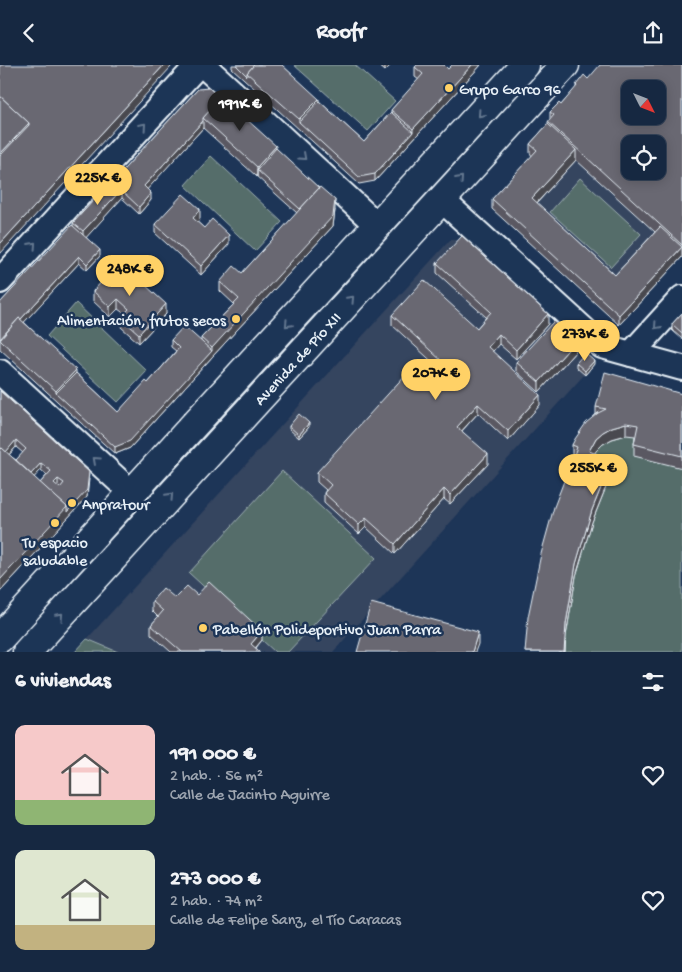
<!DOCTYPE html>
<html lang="es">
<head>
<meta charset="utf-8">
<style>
	:root { --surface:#162841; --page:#1f3048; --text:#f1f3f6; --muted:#9ea6b1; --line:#35445a; --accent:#ffd166 }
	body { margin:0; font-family:"Gochi Hand",sans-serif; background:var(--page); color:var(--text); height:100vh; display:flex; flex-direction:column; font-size:19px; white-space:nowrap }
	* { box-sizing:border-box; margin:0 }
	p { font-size:16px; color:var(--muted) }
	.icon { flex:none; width:28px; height:28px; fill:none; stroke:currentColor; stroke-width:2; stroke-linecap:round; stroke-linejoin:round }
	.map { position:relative; height:587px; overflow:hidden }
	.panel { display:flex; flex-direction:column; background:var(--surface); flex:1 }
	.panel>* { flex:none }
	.needle { width:32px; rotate:132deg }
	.fabs { position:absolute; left:621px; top:15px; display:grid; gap:10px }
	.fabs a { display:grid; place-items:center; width:45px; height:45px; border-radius:10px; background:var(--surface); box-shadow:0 2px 12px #0003,0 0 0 1px var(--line); font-size:25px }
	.price { position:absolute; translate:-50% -42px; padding:0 11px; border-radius:18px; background:var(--accent); color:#111; font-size:16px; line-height:32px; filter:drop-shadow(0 1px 2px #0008) }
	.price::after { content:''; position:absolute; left:50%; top:30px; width:15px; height:11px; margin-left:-8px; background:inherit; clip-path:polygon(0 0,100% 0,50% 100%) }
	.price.on { background:#222; color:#fff }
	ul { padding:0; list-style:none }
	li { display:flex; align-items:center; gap:15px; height:125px; padding:0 15px }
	li span { display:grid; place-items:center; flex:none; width:140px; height:100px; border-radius:10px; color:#555 }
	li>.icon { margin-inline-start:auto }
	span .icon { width:60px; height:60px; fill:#fffc; stroke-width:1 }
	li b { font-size:21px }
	h2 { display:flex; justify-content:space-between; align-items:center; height:60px; padding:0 15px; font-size:21px }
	header { display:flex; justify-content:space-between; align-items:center; height:65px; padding:0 15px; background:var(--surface); font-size:22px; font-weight:700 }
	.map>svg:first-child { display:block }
</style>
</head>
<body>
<header><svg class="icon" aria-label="back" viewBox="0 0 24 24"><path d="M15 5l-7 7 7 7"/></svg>Roofr<svg class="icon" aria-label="share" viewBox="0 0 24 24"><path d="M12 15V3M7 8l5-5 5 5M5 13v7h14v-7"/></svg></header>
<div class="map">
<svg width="682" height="587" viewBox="0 0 682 587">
	<rect width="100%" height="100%" fill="#1d3557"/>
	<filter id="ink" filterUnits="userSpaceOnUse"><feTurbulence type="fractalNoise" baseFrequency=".02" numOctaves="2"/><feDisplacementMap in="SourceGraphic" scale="10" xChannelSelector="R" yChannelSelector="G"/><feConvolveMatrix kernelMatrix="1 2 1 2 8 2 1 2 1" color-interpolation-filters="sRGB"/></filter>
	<g filter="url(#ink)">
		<g fill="#34445f">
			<path d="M548,69L682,192L619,260L492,144L537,95L530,88Z"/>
			<path d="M450,175H459L594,299L333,587H118L87,574Z"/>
		</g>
		<g fill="#546d6a" stroke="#9eafb1">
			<path d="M294,0H355L395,36L368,66Z"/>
			<path d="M211,91L282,157L255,186L185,120Z"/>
			<path d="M580,113L641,169L611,202L550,147Z"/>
			<path d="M76,238L147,306L118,337L47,271Z"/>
			<path d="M682,341V587H526L577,394L572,392Z"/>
			<path d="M282,406L376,493L288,587H275L189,508Z"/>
			<path d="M87,574L118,587H75Z"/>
		</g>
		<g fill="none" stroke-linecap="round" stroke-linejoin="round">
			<defs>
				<g id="street">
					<path d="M203,0L378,161"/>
					<path d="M442,135L602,281L682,303"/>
					<path d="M0,216L198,0"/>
					<path d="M631,289L682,233"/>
					<path d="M0,307L132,428"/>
				</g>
				<g id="secondary">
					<path d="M0,573L192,362L525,0"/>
					<path id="s1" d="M27,587L565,0"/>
				</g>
			</defs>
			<use href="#street" stroke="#e8f1f8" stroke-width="28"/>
			<use href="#secondary" stroke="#e8f1f8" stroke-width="31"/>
			<use href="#street" stroke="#1d3557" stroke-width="24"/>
			<use href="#secondary" stroke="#1d3557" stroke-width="28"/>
		</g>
		<g fill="#5a5962" stroke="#e8f1f8" fill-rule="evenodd">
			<path d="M232,0H282L319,36L364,77L391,47V45L419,15L415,12V2L448,4L481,0L375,116L359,119L232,3Z"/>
			<path d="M378,0H391L385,6Z"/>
			<path d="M682,0V192L619,260L492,144V134L532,91L530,88V79L548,59V57L550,54V47L561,40L576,23V20L588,14ZM576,95L655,167L615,210L537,138Z"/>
			<path d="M198,24L276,83L335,145L333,161L212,292L130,383L115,389L0,284V238L73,161V158L113,116ZM203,63L297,148L242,208L220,217V226L234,239L201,273V276L171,275V282L176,286L148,318L118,347L76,308L24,257L79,198L87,205L100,191L86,172L122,133L139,149L151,135L147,124Z"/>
			<path d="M200,154L197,157L204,163L229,179L201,210L155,168V159Z"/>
			<path d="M437,198L548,259L516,294L499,279L492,286L540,340L508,376L478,348L462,366L488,399L450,439L444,434L395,489L366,462L359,469L324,437V428L326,425L317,417V407L423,321L439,303L392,260V250L477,263L486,252L437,208Z"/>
			<path d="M93,226L166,249L139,278L121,262V253L125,249L118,244L110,252L93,236Z"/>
			<path d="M682,248V274L672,265V259Z"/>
			<path d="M576,286L539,327L516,306V297Z"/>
			<path d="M576,298L594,299L585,310L576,302Z"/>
			<path d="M0,326L89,414L87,432L0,527ZM16,382L23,388L16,395L9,390ZM41,405L47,410L40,418L34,412Z"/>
			<path d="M682,329V403L634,391V379L635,371L626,370L612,374L603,379L594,388L612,407L592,457L576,511L566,571L565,587H525L573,392H572V380L596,349V342Z"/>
			<path d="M289,361L309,362L299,373L289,364Z"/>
			<path d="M197,530L262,575L256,583L260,587H171L151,569V560L158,552L152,546V536Z"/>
		</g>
		<g fill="#4a4850" stroke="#e8f1f8">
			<path d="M164,0H171V2L0,189V179Z"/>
			<path d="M385,0H391L385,6Z"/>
			<path d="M472,0H481L375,116V109L413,67V64Z"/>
			<path d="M319,34V43L299,57V54Z"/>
			<path d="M203,56V63L144,128V121Z"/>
			<path d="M29,58V70L0,101V89Z"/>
			<path d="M276,81V90L257,105V112V102Z"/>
			<path d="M576,85V95L532,143V133Z"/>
			<path d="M122,124V133L83,176V166Z"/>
			<path d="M151,128V135L139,149V142Z"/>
			<path d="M335,135V145L333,161L212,292L130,383L115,389V382L212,286V283Z"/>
			<path d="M200,144V154L193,162V153Z"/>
			<path d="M229,170V179L201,210V201Z"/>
			<path d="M682,182V192L619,260V250Z"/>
			<path d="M100,185V191L87,205V199Z"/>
			<path d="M79,191V198L4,279L1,276Z"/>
			<path d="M118,234V244L110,252V242Z"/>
			<path d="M166,239V249L139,278V269Z"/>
			<path d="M548,249V259L516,294V285Z"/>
			<path d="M499,269V279L488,292V282Z"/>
			<path d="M576,276V286L539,327V317Z"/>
			<path d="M594,296V299L585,310V306Z"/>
			<path d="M76,305V314L56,328V326Z"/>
			<path d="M540,330V340L508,376V366Z"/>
			<path d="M478,339V348L457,371V362Z"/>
			<path d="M309,358V362L299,373V370Z"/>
			<path d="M626,358V370L612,374L603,379L596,386L589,398V386L596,373L603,367L612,362Z"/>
			<path d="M16,375V382L3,396V390Z"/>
			<path d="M488,389V399L450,439V430Z"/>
			<path d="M612,395V407L592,457L576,511L566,571L565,587H564L566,559L576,499L592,445Z"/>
			<path d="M41,398V405L28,419V412Z"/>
			<path d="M89,407L87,432L0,527V515Z"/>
			<path d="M58,414V420L54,425V418Z"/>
			<path d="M444,424V434L395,489V479Z"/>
			<path d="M366,453V462L359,469V460Z"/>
			<path d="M262,566V575L252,587L251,579Z"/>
			<path d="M478,567V579L475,587H472Z"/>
		</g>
		<g fill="#696772" stroke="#e8f1f8" fill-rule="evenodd">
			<path d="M1,0H164L0,179V91L29,60V58L0,31V1Z"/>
			<path d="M236,0H254L247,8V11Z"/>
			<path d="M254,0H282L319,34L299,54L247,8Z"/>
			<path d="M417,0H444L448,4L452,0H472L413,64L391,45L423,9L415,2Z"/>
			<path d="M600,0H682V180L548,57L554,50L550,47L559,38L561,40L577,21L576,20L584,10L588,14ZM630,24H658V51H630ZM630,79H658V106H630Z"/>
			<path d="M209,23L221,34L203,53V56L144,121L151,128L139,142L122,126V124L113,116L198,24Z"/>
			<path d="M0,31L29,58L0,89Z"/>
			<path d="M222,32L276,81L257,102L203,53Z"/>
			<path d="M319,36L364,77L391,47L413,67L375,109L359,112L299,57Z"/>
			<path d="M548,59L576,85L532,133L615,210L660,162L682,182L619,250L492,134L537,85L530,79Z"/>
			<path d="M276,83L319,123L300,144L257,105Z"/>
			<path d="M112,115L122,124L83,166L73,158Z"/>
			<path d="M320,122L335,135L333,151L212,283L201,273L239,234L220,217L234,201L242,208Z"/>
			<path d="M183,129L200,144L193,153L204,163L212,154L229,170L201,201L155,159Z"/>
			<path d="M72,160L100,185L87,199L79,191L21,254L19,253L0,274V238Z"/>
			<path d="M462,171L548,249L516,285L499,269L488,282L540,330L508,366L478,339L457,362L488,389L450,430L444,424L395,479L366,453L359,460L324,428L331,420L317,407L408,307L423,321L444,298L392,250L424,215L477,263L491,247L437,198Z"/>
			<path d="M120,197L166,239L139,269L121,253L129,244L118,234L110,242L93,226Z"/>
			<path d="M682,248V268L672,259Z"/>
			<path d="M19,253L76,305L56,326L0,275Z"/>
			<path d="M554,256L576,276L539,317L516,297Z"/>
			<path d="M184,261L212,286L130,376L115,382L56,328L76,308L118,347L146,316L148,318L179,283L171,275Z"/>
			<path d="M585,288L594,296L585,306L576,298Z"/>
			<path d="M605,307L682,329V391L634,379L638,360L626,358L612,362L603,367L596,373L589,386L612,395L592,445L576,499L566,559L564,587H525L528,552L541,489L554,442L577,382L572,380L575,374L586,358L598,348L606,344L596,342Z"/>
			<path d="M0,326L89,407L87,425L67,447V442L40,418L51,406L41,398L31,409L16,395L26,384L16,375L6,387L2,383L0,384ZM58,414L64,418L60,423L54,418Z"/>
			<path d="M299,349L309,358L299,370L289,361Z"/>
			<path d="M2,383L67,442L0,515V385Z"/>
			<path d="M209,517L262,566L251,579L260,587H182L151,560L163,546L152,536L163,523L175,533L187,521L197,530Z"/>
			<path d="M371,538L478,567L472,587H357Z"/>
		</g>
		<defs><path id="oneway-chevron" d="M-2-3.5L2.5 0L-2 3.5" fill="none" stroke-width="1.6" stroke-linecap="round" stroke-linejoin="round" transform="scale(1.25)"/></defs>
		<g stroke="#64778f">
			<use href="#oneway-chevron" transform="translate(481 49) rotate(132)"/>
			<use href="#oneway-chevron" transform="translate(143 61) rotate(-48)"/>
			<use href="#oneway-chevron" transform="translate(303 92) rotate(42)"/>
			<use href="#oneway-chevron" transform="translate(460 114) rotate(-48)"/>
			<use href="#oneway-chevron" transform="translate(33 180) rotate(-48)"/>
			<use href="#oneway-chevron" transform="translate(351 234) rotate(-47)"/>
			<use href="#oneway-chevron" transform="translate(288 259) rotate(133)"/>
			<use href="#oneway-chevron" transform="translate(657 261) rotate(132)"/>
			<use href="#oneway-chevron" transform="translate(96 395) rotate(-138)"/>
			<use href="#oneway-chevron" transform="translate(170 431) rotate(-47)"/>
			<use href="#oneway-chevron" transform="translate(60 551) rotate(-47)"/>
		</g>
	</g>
	<g fill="#ffd166" stroke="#1d3557" stroke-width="2">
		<circle cx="449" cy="23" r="5"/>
		<circle cx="236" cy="254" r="5"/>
		<circle cx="72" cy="438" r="5"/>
		<circle cx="55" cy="458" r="5"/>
		<circle cx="203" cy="563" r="5"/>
	</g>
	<g text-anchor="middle" stroke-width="5" stroke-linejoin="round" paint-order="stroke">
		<g font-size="16" fill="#e8f1f8" stroke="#1d3557" text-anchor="start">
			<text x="459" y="29">Grupo Garco 96</text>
			<text x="226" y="260" text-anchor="end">Alimentación, frutos secos</text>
			<text x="82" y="444">Anpratour</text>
			<text x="55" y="482" text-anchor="middle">Tu espacio<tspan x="55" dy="18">saludable</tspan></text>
			<text x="213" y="569">Pabellón Polideportivo Juan Parra</text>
		</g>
		<g font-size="16" fill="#e8f1f8" stroke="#1d3557">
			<text dy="6" stroke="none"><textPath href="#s1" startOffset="399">Avenida de Pío XII</textPath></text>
		</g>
	</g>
</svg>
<div class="fabs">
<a><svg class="needle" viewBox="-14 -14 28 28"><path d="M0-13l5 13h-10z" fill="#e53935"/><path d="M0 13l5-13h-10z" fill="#9ea6b1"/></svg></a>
<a><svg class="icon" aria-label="locate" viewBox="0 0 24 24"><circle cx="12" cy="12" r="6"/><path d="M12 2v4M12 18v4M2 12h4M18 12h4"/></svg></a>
</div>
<b class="price on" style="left:240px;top:67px">191K €</b>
<b class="price" style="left:98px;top:141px">225K €</b>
<b class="price" style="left:130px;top:232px">248K €</b>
<b class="price" style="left:585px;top:297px">273K €</b>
<b class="price" style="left:436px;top:336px">207K €</b>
<b class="price" style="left:593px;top:431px">255K €</b>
</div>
<section class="panel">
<h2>6 viviendas<svg class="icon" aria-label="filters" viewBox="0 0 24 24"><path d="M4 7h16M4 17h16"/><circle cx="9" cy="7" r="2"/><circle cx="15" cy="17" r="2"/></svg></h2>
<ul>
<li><span style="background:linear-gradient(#f6c9c9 75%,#8fb573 0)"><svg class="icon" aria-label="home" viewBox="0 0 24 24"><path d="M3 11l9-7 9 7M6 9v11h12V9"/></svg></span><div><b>191 000 €</b><p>2 hab. · 56 m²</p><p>Calle de Jacinto Aguirre</p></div><svg class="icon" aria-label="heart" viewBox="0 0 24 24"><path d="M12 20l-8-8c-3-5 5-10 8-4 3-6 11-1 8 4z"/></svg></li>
<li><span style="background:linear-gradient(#dfe7d0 75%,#c2b280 0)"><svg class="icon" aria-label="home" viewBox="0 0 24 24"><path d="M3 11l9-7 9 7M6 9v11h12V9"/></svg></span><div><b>273 000 €</b><p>2 hab. · 74 m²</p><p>Calle de Felipe Sanz, el Tío Caracas</p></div><svg class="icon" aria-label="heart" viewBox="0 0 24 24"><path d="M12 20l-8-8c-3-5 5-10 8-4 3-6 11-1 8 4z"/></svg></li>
</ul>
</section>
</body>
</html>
